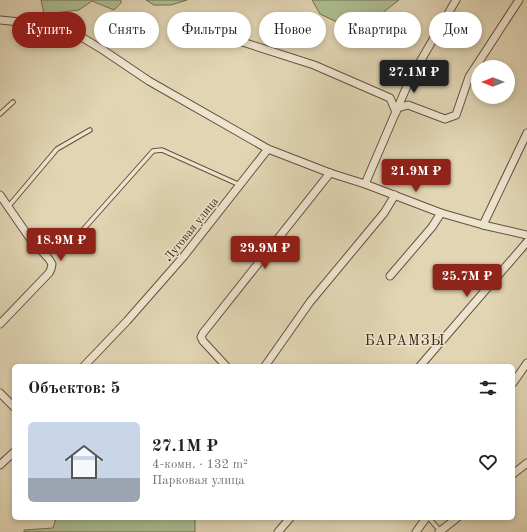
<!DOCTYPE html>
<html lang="ru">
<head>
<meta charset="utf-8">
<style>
	:root { --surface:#fff; --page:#f6f6f6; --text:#222; --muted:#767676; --accent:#8f2418 }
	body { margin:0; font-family:"Old Standard TT",serif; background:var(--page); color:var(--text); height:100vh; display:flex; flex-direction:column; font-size:15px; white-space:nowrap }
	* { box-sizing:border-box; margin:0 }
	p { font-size:13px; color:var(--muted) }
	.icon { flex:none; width:22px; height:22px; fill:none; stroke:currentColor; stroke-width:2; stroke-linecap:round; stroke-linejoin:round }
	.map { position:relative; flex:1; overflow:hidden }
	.side { position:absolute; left:12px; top:364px; width:503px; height:156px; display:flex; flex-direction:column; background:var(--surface); border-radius:6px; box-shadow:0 2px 6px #0003 }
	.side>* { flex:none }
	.guide { position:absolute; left:12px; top:12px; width:503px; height:36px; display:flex; gap:8px }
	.needle { width:26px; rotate:270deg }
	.tools { position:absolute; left:471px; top:60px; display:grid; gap:8px }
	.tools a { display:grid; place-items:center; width:44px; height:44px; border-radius:50%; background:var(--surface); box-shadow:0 2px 6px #0003; font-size:20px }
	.price { position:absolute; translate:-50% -34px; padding:0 9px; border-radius:4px; background:var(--accent); color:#fff; font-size:13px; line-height:26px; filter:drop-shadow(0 1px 2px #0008) }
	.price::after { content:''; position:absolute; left:50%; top:24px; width:12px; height:9px; margin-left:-6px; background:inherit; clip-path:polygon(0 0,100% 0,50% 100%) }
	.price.on { background:#222; color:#fff }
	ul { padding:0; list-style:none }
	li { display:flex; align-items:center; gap:12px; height:100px; padding:0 16px }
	li span { display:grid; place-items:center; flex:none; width:112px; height:80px; border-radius:6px; color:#555 }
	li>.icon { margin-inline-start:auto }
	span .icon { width:48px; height:48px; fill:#fffc; stroke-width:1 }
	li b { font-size:17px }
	h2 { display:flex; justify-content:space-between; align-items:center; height:48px; padding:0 16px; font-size:17px }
	.pill { padding:0 14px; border-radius:18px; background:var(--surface); box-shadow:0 2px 6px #0003; font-size:14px; line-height:36px }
	.pill.on { background:var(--accent); color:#fff }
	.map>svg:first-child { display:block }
</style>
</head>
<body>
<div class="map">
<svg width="527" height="532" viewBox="0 0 527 532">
	<rect width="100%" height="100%" fill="#e1d5b4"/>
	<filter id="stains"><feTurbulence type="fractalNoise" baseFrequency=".005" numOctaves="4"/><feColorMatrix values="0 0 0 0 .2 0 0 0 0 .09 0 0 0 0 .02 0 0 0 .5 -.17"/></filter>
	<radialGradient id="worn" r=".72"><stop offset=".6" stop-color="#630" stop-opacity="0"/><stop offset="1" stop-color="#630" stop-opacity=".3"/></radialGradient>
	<g fill="#acbe92" stroke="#767053">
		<path d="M41,0H121V3L114,10L92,1L79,10L44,14Z"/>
		<path d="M146,0H187L171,5H154Z"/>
		<path d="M312,0H399L358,32L320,14Z"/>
		<path d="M55,518H195V532H24V530L53,528L55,522Z"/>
	</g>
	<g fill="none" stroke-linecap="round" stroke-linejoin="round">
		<defs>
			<g id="lane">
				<path d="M0,114L13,102"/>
				<path d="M8,207L57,149L90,130"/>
				<path d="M81,232L153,151L162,150L240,185"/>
				<path d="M429,518L440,531"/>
			</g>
			<g id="street">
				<path d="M0,20L50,25L78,35L103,50L149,81L268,149L330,173L365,184L441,213L483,225L527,235"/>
				<path d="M233,39L314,65L390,98L396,112"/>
				<path d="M398,108L408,105L445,119L456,115L469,77L519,0"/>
				<path d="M365,184L410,79L456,0"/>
				<path d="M0,195L29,237L49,259L52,264L51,269L49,273L0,324"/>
				<path d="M483,225L527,133"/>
				<path d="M390,276L432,227L441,213"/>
				<path d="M84,366L127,321L184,256L268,149"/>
				<path d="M226,366L203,341L201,337L203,333L330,173"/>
				<path d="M265,366L310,302L384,213L395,195"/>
				<path d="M420,366L527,242"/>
				<path d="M513,383L527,363"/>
				<path d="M0,393L14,407"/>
				<path d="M0,465L14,452"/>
				<path d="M513,474L527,463"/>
				<path d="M278,532L290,518"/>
				<path d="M416,532L426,518"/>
				<path d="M439,532L457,518"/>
			</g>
		</defs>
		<use href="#lane" stroke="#68503c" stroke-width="5.5"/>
		<use href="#street" stroke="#68503c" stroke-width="9"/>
		<use href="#lane" stroke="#ece4ce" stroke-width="3.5"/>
		<use href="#street" stroke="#ece4ce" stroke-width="7"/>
	</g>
	<g text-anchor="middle" stroke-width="3" stroke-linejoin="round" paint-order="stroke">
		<g font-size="12" fill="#3f2314" stroke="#ece4ce">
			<text transform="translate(191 229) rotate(-51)" y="4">Луговая улица</text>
		</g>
		<g font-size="14" letter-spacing="1" fill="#3f2314" stroke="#ece4ce">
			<text x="405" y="345">БАРАМЗЫ</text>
		</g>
	</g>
	<rect width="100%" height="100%" filter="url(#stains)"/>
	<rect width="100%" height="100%" fill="url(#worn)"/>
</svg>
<div class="tools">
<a><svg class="needle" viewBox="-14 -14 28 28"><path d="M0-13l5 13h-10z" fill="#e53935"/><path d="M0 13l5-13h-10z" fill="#767676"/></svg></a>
</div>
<b class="price on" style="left:414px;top:94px">27.1M ₽</b>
<b class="price" style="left:416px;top:193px">21.9M ₽</b>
<b class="price" style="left:61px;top:262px">18.9M ₽</b>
<b class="price" style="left:265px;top:270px">29.9M ₽</b>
<b class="price" style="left:467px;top:298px">25.7M ₽</b>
<div class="guide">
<a class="pill on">Купить</a>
<a class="pill">Снять</a>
<a class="pill">Фильтры</a>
<a class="pill">Новое</a>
<a class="pill">Квартира</a>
<a class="pill">Дом</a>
</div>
<section class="side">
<h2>Объектов: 5<svg class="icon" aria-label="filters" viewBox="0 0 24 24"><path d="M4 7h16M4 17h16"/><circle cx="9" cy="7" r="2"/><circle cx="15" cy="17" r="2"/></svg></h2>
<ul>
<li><span style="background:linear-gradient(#c9d6e8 70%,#9aa5b1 0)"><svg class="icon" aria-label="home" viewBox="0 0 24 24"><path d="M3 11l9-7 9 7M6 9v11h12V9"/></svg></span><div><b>27.1M ₽</b><p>4-комн. · 132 m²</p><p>Парковая улица</p></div><svg class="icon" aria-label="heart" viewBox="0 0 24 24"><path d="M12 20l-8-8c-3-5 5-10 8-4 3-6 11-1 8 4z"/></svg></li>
</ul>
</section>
</div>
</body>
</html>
